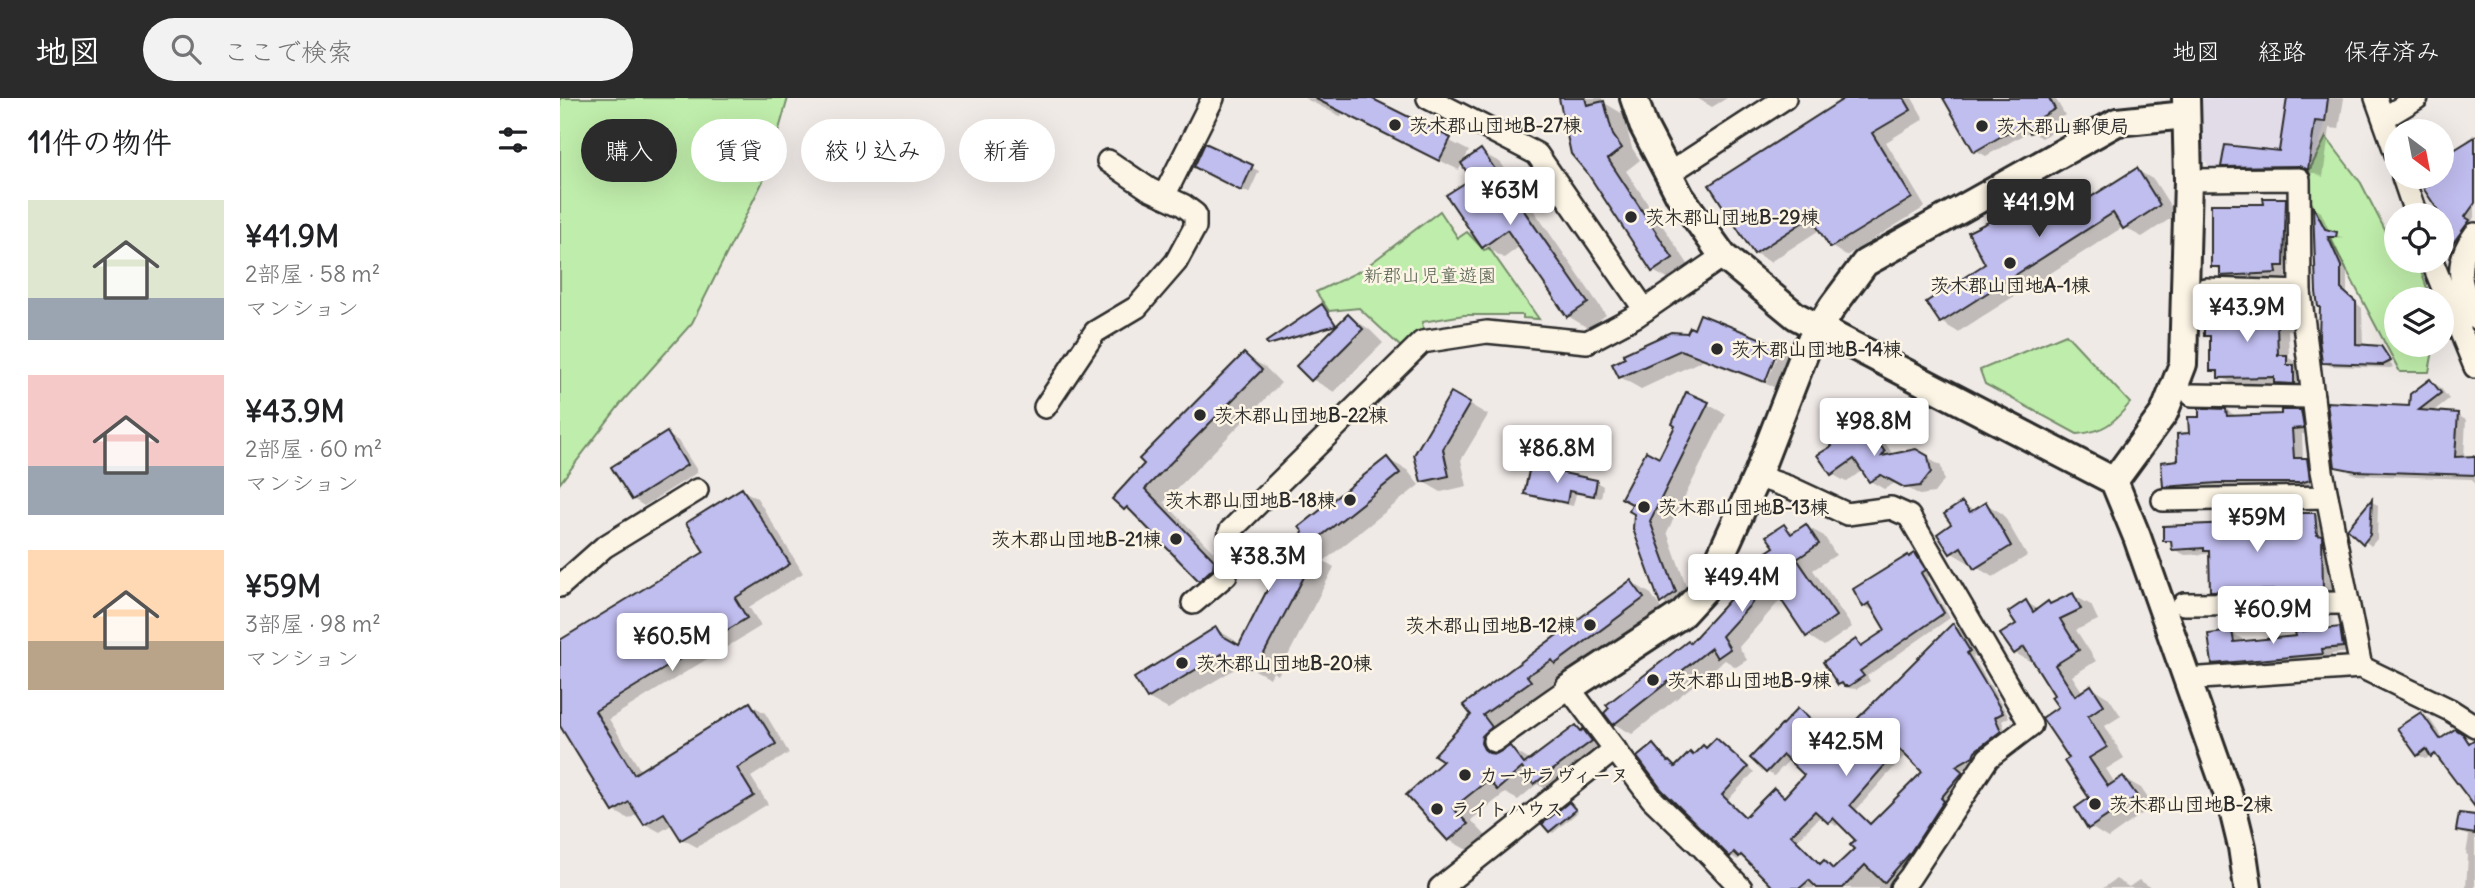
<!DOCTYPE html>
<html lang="ja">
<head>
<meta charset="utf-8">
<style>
	:root { --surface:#fff; --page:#f2f2f2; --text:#202124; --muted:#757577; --accent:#2b2b2b }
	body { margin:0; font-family:Delius,"Klee One",sans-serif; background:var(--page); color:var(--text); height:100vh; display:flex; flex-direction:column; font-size:26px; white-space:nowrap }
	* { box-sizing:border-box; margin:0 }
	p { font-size:23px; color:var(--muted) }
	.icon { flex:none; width:38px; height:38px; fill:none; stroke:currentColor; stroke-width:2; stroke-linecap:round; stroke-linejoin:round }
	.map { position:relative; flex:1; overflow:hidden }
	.details { display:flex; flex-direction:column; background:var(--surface); width:560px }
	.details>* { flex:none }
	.hud { position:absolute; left:21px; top:21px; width:665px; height:63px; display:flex; gap:14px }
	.needle { width:46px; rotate:148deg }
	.tools { position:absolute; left:1824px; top:21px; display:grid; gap:14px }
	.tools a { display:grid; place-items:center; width:70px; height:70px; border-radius:50%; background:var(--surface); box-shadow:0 7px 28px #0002; font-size:35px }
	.price { position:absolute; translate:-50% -60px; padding:0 16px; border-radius:7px; background:#fff; color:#222; font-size:23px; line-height:46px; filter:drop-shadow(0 2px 4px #0008) }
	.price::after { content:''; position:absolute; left:50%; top:42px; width:21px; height:16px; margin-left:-10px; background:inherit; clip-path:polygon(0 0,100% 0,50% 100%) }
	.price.active { background:var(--accent); color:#fff }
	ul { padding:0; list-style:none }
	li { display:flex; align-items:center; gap:21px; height:175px; padding:0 28px }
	li span { display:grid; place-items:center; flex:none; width:196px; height:140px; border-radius:0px; color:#555 }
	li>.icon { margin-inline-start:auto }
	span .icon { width:84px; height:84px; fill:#fffc; stroke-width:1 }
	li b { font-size:30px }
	h2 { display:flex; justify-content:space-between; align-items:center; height:84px; padding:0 28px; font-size:30px }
	.tag { padding:0 24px; border-radius:32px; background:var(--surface); box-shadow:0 7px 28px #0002; font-size:24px; line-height:63px }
	.tag.active { background:var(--accent); color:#fff }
	header { display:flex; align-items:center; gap:42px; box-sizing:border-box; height:98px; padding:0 35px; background:var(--accent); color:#fff }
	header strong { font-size:33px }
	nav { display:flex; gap:38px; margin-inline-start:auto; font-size:24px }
	.search { width:490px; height:63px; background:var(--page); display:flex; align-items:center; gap:18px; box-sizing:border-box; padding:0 24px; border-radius:38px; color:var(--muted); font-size:26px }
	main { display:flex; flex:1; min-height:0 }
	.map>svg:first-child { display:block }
</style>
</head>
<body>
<header>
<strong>地図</strong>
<div class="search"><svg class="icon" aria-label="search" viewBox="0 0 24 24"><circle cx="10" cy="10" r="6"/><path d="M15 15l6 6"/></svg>ここで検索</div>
<nav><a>地図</a><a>経路</a><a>保存済み</a></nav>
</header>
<main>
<section class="details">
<h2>11件の物件<svg class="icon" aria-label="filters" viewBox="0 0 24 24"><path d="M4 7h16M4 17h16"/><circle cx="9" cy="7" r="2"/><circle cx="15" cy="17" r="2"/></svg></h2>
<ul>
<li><span style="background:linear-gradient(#dfe7d0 70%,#9aa5b1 0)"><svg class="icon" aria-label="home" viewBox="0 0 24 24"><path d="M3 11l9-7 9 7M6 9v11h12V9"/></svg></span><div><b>¥41.9M</b><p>2部屋 · 58 m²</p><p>マンション</p></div></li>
<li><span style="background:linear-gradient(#f6c9c9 65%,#9aa5b1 0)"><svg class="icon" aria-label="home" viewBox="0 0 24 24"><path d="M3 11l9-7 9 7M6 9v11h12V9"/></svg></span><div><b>¥43.9M</b><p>2部屋 · 60 m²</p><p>マンション</p></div></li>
<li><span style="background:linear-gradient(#ffd9b3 65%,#b9a48a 0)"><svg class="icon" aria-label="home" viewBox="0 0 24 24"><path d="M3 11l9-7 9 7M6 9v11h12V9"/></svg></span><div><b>¥59M</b><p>3部屋 · 98 m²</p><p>マンション</p></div></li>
</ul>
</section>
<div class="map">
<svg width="1915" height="790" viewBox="0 0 1915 790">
	<rect width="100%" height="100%" fill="#f0eae7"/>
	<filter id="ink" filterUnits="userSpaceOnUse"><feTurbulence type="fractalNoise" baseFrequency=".0143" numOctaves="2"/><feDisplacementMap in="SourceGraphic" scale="14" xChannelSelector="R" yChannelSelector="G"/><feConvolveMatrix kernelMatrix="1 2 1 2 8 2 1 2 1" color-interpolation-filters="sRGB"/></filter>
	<g filter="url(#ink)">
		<path fill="#e2dce9" d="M1639,0H1770L1765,27L1750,75L1654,78L1640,54Z"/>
		<g fill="#bfedab" stroke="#758c6b" stroke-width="2">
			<path d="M0,0H228L206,77L132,225L62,304L0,385Z"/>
			<path d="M1766,39L1801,85L1826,134L1836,143V163H1857L1867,190L1861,201H1836V247H1874L1869,274H1840L1751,104L1746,79Z"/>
			<path d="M880,113L898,140L907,134L924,152L929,150L979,221L963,220V217H904L862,224L864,238L842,250L799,210L769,213L756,194L802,172Z"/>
			<path d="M1506,236L1570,305C1554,325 1543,334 1517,336L1425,286L1420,272Z"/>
		</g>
		<g fill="#0003" fill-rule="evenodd">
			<path d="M744,0H807L909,53L899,72L781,13L782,19Z"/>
			<path d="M1001,0H1042L1043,4L1063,16L1072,50L1080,62L1066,73L1132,172L1113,184L1093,173Z"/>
			<path d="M1137,0H1167L1152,9Z"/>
			<path d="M1288,0H1352L1364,21L1326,44L1365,109L1286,158L1272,149L1261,131L1210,164L1195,155Z"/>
			<path d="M1384,0H1495L1505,17L1488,27L1492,34L1482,40L1470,33L1426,58L1415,52Z"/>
			<path d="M1729,0H1784L1779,31L1770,30L1763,79L1755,75L1677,76L1663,68L1721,55Z"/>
			<path d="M1864,29L1871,33H1858Z"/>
			<path d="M1914,36L1915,119L1911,124L1915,127L1902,147L1883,135L1886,124L1872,87V79H1881V49L1887,59L1898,52Z"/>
			<path d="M646,47L699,73L689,95L643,72Z"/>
			<path d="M921,54L941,65L1046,217L1028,230L1008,218L960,148L944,160L924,148Z"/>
			<path d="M1577,72L1594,82L1616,117L1582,139L1563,129L1398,234L1381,224L1428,167L1469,106L1486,115L1492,126Z"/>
			<path d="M1726,101L1735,107L1734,173H1726V180L1672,183L1662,177V173L1653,168L1705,107Z"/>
			<path d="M1756,111L1761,114L1770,134L1783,140L1773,141L1787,173V197L1802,210L1803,248L1820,250L1833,269L1830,270L1771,268L1764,264L1762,209L1754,138Z"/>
			<path d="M762,208L777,228L712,247L709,246Z"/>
			<path d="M1725,212L1737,218V231L1728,232L1729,260L1738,266V271L1745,275V291H1728L1717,285H1671L1652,272L1651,240L1646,237Z"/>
			<path d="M788,218L809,231L823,245L774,294L752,281Z"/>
			<path d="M1112,235L1216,250L1203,285L1143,262L1081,291L1060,279Z"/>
			<path d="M1220,251L1238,262L1226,294L1206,286Z"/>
			<path d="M684,257L705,269L721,285L604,404L674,475L660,493L640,481L578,418L565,410L586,365Z"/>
			<path d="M1870,283L1880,289L1889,301L1871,315L1897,317L1906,322L1904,360H1915V386L1912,381L1797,377L1776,368L1850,310Z"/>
			<path d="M892,296L928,317L901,362L907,388L881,394L862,383Z"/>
			<path d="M1127,296L1166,316L1107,434L1132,504L1119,514L1102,504L1075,430L1100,362L1117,327Z"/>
			<path d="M1666,312L1678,319L1723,317L1741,314L1752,320L1753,335L1742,336L1743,362L1757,368L1760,388L1615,394L1605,388L1620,364L1631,337Z"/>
			<path d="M1282,327L1295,335L1305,328L1319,336L1334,358L1356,353L1381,368L1384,382L1374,395L1360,397L1337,384L1324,391L1310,383L1303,372L1286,384L1272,376L1274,348Z"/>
			<path d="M107,336L118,343L138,374L84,408L73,401Z"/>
			<path d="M827,361L847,372L859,387L764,463L774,469L718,577L713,574L710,580L683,566L608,611L588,600L656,531L676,543L680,548L731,460Z"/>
			<path d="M1036,384L1043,388L1041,400L1016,396L1013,408L972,399L966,396Z"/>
			<path d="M182,392L197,400L243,475L189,509L201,528L49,621L81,673L190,606L205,615L229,655L191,679L208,706L137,749L122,741L113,726L100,734L85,726L79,715L69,721L54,713L0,625V544L146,454Z"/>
			<path d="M1812,404L1818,407L1817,441L1811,448L1789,430Z"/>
			<path d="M1403,406L1415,413L1426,406L1443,416L1467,458L1433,479L1416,469L1412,463L1409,465L1392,455L1393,427Z"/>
			<path d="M1755,416L1766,423L1772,447L1774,497L1663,498L1651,492V456L1625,457L1613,451V447L1605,442L1741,424Z"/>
			<path d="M1224,428L1236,435L1246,428L1264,438L1276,457L1253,472L1292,529L1264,548L1247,537L1222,500L1179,549L1187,562L1176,569L1165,562L1072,636L1054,626L1131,547L1205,465L1216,450Z"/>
			<path d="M1355,457L1363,461L1372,477L1367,479L1390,520L1307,578L1310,583L1297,591L1287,590L1279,586L1296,543L1304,548L1327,532L1314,510L1312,512L1304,508Z"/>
			<path d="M1071,484L1091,496L1102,512L1016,576L1010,573L986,590L989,594L941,649L940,655L950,650L971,663L1016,629L1043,644L1050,654L995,696L977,686L958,702L945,695L911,722L926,738L909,753L889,742L886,663L877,657Z"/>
			<path d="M1513,497L1531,507L1538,522L1516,532L1536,563L1512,578L1523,595L1531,589L1549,600L1561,618L1545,628L1564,660L1546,671L1555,685L1563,680L1581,690L1593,708L1548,740L1530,729L1532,701L1511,660L1496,597L1475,564L1473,565L1455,555L1458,526L1466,504L1479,512Z"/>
			<path d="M1393,527L1400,531L1416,557L1413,559L1449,619L1442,623L1447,638L1420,662L1402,672L1409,679L1357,759L1328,790H1210L1207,787L1210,784L1187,762L1182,758L1178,762L1171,758L1103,691L1093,648L1117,670L1147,651L1156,642L1194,674L1168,702L1187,720L1214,692L1225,700L1246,677L1230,661L1214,678L1207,674L1238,612L1260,630L1247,644L1263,660ZM1346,656L1364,674L1312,727L1296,712ZM1262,717L1276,728L1280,725L1297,742V751L1275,772L1265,764L1262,767L1237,742Z"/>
			<path d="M1779,531L1790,537L1792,554L1772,556V561L1664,571L1653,565L1672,535L1682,541L1683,545L1738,540Z"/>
			<path d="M1861,616L1869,620L1883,641L1896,633L1915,648V706L1880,662L1871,657L1866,661L1858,657Z"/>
			<path d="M1012,708L1018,714L993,735L990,733Z"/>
			<path d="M1915,719V790H1906L1908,757L1906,756L1909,738L1898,733Z"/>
			<path d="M1556,781L1569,789L1579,782L1592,790H1543Z"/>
		</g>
		<g fill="#c0bdef" stroke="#2b2b2b" stroke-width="2" fill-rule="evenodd">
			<path d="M754,0H811L891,40L879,63Z"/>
			<path d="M999,0H1025L1027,7L1044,3L1053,37L1062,50L1048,61L1113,160L1092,174L1028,76L1011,56Z"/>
			<path d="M1285,0H1344L1351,12L1312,35L1352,100L1270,150L1251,119L1194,156L1149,87Z"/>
			<path d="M1383,0H1489L1495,11L1478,21L1482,28L1470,35L1464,25L1414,54Z"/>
			<path d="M1727,0H1768L1765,24L1755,23L1748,72L1739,68L1661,69L1665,47L1719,53Z"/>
			<path d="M1915,39V105L1905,119L1910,122L1893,145L1881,136V117L1863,90L1869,87L1864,79H1881V60Z"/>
			<path d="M645,45L693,67L681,93L634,69Z"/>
			<path d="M921,51L1028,205L1007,219L947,132L922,150L886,97L911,81L901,65Z"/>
			<path d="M1577,70L1600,107L1563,131L1553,115L1380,225L1366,204L1425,166L1408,134L1469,104L1483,129Z"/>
			<path d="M1703,100H1726L1724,168H1716L1717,175L1660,178V169H1651V106H1704Z"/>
			<path d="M1753,108L1765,131L1777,134L1776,139H1768L1781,168V191L1796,204V246L1821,248L1831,263L1823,267L1762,265L1759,240L1760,209H1758L1756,194Z"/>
			<path d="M762,206L776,227L708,247L706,244Z"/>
			<path d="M1726,210V226H1717L1718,257H1727V267H1734V286L1714,285V279L1658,280V273H1650V238H1644V213Z"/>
			<path d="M788,216L803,231L751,283L736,268Z"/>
			<path d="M1140,216L1219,248L1205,284L1121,252L1059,280L1052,266L1065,260L1063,256L1111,234L1127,235L1130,229L1134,231Z"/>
			<path d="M684,255L702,272L585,391L654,462L653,470L639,483L567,409L564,412L552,401L584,366L579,361Z"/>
			<path d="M1870,281L1881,295L1859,312L1898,315L1895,359L1915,358V377L1796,373L1775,369L1767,304L1849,308L1850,296Z"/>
			<path d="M891,294L910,305L883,351L889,378L861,384L854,357Z"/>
			<path d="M1126,294L1149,304L1090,423L1116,494L1100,506L1073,431L1074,416L1069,413L1072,406L1061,400L1086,353L1099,360L1115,328L1112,326Z"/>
			<path d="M1639,310L1666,311L1667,318L1721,316V312H1741L1744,330L1732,331L1734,360H1747L1750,382L1741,385H1658L1603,389L1601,364L1618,362L1617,336L1629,335L1628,319H1639Z"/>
			<path d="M1282,325L1289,336L1305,326L1325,354L1322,358L1356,351L1368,358L1371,374L1360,388L1345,390L1321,377L1309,384L1294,361L1271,377L1257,357L1272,348L1264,337Z"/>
			<path d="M107,334L127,367L72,402L51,369Z"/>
			<path d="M827,359L840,375L745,451L756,456L698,567L693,564L690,570L662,556L587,601L574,580L656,529L661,537L679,547L726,455L730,457L743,434L739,429Z"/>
			<path d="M970,368L1037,382L1034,398L1009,393L1007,405L964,396Z"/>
			<path d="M182,390L230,466L175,500L187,520L35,613L74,676L190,604L216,646L177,670L194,698L121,742L104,715L84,727L69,704L53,714L0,628V542L144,454L126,425Z"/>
			<path d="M1812,401L1810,437L1803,446L1787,431Z"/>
			<path d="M1402,404L1410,414L1426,404L1451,448L1414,471L1401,449L1390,456L1377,436L1391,426L1384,416Z"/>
			<path d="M1739,415H1755L1757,437L1762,438L1763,492L1650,493L1649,453H1644V450L1612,452L1611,443H1603V428L1739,422Z"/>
			<path d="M1224,426L1231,436L1246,426L1259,446L1237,461L1276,518L1246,539L1210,485L1162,538L1170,551L1157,560L1151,550L1053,627L1044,615L1049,610L1046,607L1128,543L1130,545L1203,465L1199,459L1214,449L1206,438Z"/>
			<path d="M1355,455L1366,472L1361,475L1384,515L1300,573L1304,578L1289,588H1284L1282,585L1278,587L1263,564L1296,541L1301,548L1325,532L1309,505L1303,509L1293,491L1348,457L1349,459Z"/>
			<path d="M1071,482L1084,500L995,566L992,562L967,578L971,583L923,617L932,629L922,638L921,645L924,651L929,655L936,656L950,648L964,666L1016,627L1021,633L1023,631L1032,643L974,686L962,670L937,692L928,682L893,710L908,726L888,743L846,697L883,663L874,657L911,617L903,607Z"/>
			<path d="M1513,495L1521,511L1500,521L1519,552L1495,567L1515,598L1531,587L1544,607L1528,618L1547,649L1529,660L1548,688L1563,678L1577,698L1528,731L1515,710L1529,700L1504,663L1509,660L1482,620L1498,609L1491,599L1494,597L1464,549L1454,556L1440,536L1456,526L1448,514L1466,502L1473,514L1488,503L1490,506Z"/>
			<path d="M1393,525L1410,553L1407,555L1443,615L1435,619L1441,633L1415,653L1413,658L1396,668L1403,674L1381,700L1384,703L1350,755L1324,785L1305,767L1283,790H1257L1249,782L1240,790H1214L1181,757L1179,759L1174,754L1170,759L1102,692L1077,659L1093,646L1108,664L1109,663L1115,669L1130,654L1133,657L1143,647L1146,650L1156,640L1188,669L1162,697L1185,719L1214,690L1224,699L1244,677L1223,657L1206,675L1190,660L1238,610L1254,625L1241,639L1262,659L1289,631L1288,630ZM1339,651L1362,674L1310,726L1290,707ZM1255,713L1268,725L1273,720L1295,742L1290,747L1294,751L1273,771L1264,762L1260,766L1231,737Z"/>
			<path d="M1780,529L1783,549L1762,551L1763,556L1652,566L1648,536L1672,533L1674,544L1736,538L1735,534Z"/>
			<path d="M1861,614L1880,641L1895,631L1903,636L1909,645L1915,641V709L1875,656L1871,659L1866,651L1857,658L1837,630Z"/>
			<path d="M1009,704L1016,712L989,734L982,726Z"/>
			<path d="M1899,715L1915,717V736L1896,733Z"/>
		</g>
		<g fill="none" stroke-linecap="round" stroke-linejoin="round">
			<defs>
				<g id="minor">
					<path d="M868,0L977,56L1085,212"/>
					<path d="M1816,0L1836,56"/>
					<path d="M1824,20L1857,0"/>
					<path d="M1108,76L1225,0"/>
					<path d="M1843,79L1856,117"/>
					<path d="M1628,82L1739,81L1740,194L1753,299L1762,373L1801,569"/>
					<path d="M604,98L653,0"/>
					<path d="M1915,136C1892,167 1900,187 1915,220"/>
					<path d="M1872,163L1915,269"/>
					<path d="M1645,191L1740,194"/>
					<path d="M1632,297L1753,299"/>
					<path d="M485,309L535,234L577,209L616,164L635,129V116L623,107L589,91L548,63"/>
					<path d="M1197,378L1231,390L1287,416L1331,410L1349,418L1471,627L1428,660L1350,779L1341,790"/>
					<path d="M1603,402L1767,399"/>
					<path d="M0,488L44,449L137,392"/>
					<path d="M633,505L666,477L670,433L862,244L927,234L1027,244L1076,218L1163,158"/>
					<path d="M1624,506L1788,505"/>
					<path d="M1627,581L1801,569L1890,612L1915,628"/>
					<path d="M934,643L1009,590L1092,701L1143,750L1181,790"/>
					<path d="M880,790L1055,651"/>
				</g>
				<g id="tertiary">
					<path d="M1074,0L1083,27L1120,98L1163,158L1236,218L1554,383L1577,439L1672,708L1682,749L1688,790"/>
					<path d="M1554,383L1604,315L1623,266L1628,82L1626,0"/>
					<path d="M1009,590L1122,516L1146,490L1197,378L1247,249L1273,208L1305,165L1557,24L1626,17"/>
				</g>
			</defs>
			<use href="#minor" stroke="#2b2b2b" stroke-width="26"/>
			<use href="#tertiary" stroke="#2b2b2b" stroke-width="32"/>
			<use href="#minor" stroke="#fcf5e5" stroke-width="21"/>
			<use href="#tertiary" stroke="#fcf5e5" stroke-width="26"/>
		</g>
	</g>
	<g fill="#2b2b2b" stroke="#fcf5e5" stroke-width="2.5">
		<circle cx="835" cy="27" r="7"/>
		<circle cx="1422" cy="28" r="7"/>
		<circle cx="1071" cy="119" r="7"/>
		<circle cx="1450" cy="165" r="7"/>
		<circle cx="1157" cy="251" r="7"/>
		<circle cx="640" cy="317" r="7"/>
		<circle cx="790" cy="402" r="7"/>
		<circle cx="1084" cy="409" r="7"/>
		<circle cx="616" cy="441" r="7"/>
		<circle cx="1030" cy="527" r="7"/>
		<circle cx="622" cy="565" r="7"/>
		<circle cx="1093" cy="582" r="7"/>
		<circle cx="905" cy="677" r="7"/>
		<circle cx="1535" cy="706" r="7"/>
		<circle cx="877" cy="711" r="7"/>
	</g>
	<g text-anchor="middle" stroke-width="5" stroke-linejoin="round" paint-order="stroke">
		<g font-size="19" font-weight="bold" fill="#2b2b2b" stroke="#fcf5e5" text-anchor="start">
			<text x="849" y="34">茨木郡山団地B-27棟</text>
			<text x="1436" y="35">茨木郡山郵便局</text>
			<text x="1085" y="126">茨木郡山団地B-29棟</text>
			<text x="1450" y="194" text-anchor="middle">茨木郡山団地A-1棟</text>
			<text x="1171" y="258">茨木郡山団地B-14棟</text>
			<text x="654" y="324">茨木郡山団地B-22棟</text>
			<text x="776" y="409" text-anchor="end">茨木郡山団地B-18棟</text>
			<text x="1098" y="416">茨木郡山団地B-13棟</text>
			<text x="602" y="448" text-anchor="end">茨木郡山団地B-21棟</text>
			<text x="1016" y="534" text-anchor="end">茨木郡山団地B-12棟</text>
			<text x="636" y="572">茨木郡山団地B-20棟</text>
			<text x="1107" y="589">茨木郡山団地B-9棟</text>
			<text x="919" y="684">カーサラヴィーヌ</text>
			<text x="1549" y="713">茨木郡山団地B-2棟</text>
			<text x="891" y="718">ライトハウス</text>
		</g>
		<g font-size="19" fill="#505c4b" stroke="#fcf5e5">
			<text x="870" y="184">新郡山児童遊園</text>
		</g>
	</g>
</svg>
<div class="tools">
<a><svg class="needle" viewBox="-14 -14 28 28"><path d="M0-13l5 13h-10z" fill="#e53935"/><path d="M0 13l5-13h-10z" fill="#757577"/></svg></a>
<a><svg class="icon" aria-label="locate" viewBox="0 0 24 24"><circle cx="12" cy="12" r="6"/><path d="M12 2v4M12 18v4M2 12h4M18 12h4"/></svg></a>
<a><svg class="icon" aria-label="layers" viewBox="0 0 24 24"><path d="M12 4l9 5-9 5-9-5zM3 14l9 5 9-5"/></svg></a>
</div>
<b class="price" style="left:950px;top:129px">¥63M</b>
<b class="price active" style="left:1479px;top:141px">¥41.9M</b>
<b class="price" style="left:1687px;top:246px">¥43.9M</b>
<b class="price" style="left:1314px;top:360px">¥98.8M</b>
<b class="price" style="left:997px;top:387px">¥86.8M</b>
<b class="price" style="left:1697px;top:456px">¥59M</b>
<b class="price" style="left:708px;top:495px">¥38.3M</b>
<b class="price" style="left:1182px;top:516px">¥49.4M</b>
<b class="price" style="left:1713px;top:548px">¥60.9M</b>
<b class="price" style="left:112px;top:575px">¥60.5M</b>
<b class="price" style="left:1286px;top:680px">¥42.5M</b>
<div class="hud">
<a class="tag active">購入</a>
<a class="tag">賃貸</a>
<a class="tag">絞り込み</a>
<a class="tag">新着</a>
</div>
</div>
</main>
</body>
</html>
